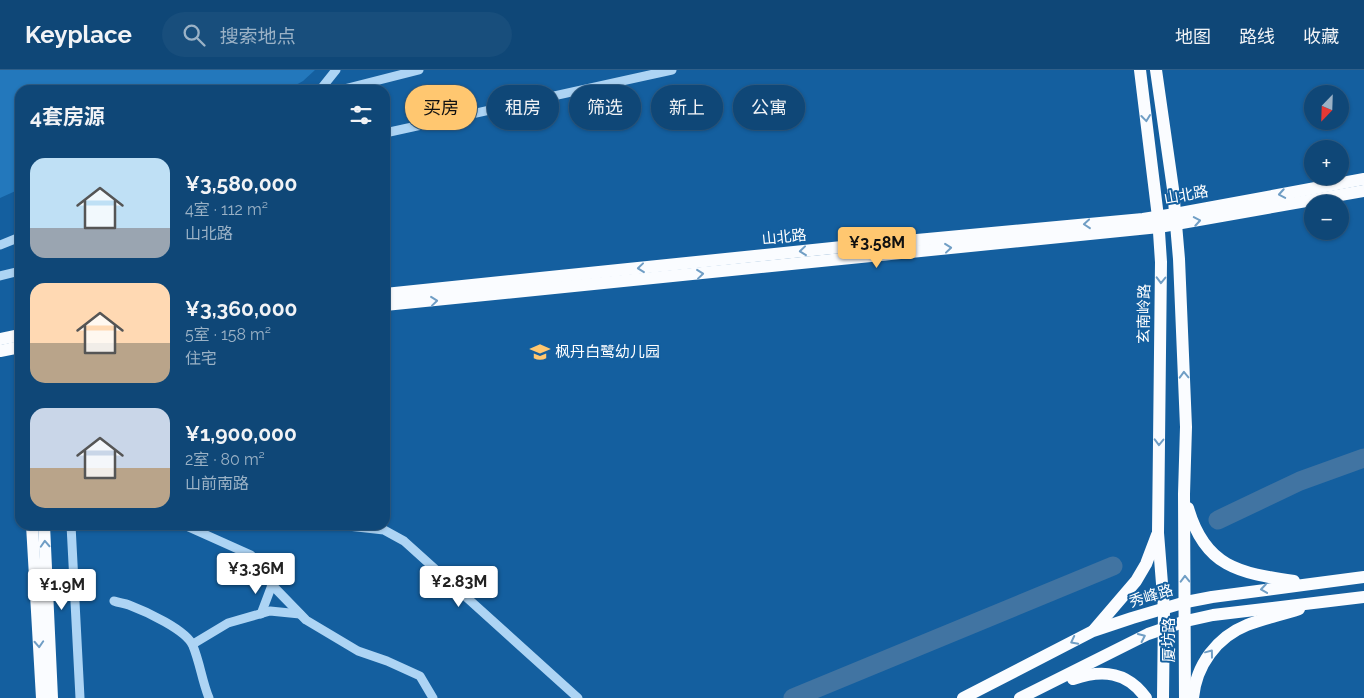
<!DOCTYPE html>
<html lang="zh">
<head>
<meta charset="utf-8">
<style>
	:root { --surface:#0f4777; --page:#184e7c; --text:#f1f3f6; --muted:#9bb2c6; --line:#2f5f89; --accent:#ffc770 }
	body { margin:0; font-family:Raleway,"Noto Sans SC",sans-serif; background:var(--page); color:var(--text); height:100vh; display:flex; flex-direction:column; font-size:19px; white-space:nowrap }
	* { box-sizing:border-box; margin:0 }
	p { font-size:16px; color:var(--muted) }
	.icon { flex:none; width:28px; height:28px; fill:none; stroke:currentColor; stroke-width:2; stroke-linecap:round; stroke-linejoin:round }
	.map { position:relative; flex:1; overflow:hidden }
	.details { position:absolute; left:15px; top:15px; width:375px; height:445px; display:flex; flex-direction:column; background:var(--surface); border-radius:15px; box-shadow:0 1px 4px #0004,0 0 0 1px var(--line) }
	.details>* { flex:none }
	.guide { position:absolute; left:405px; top:15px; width:475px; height:45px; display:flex; gap:10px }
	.needle { width:32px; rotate:203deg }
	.buttons { position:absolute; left:1304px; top:15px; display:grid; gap:10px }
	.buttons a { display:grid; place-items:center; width:45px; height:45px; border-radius:50%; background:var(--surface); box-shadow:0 1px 4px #0004,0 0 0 1px var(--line); font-size:25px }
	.price { position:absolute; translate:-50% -42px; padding:0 11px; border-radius:5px; background:#fff; color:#222; font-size:16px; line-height:32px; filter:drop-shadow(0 1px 2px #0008) }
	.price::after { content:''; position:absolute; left:50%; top:30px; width:15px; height:11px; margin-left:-8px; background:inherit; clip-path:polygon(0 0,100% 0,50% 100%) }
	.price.on { background:var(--accent); color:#111 }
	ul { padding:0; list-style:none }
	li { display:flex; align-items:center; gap:15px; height:125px; padding:0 15px }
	li span { display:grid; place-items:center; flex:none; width:140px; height:100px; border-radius:15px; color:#555 }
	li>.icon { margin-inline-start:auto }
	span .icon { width:60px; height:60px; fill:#fffc; stroke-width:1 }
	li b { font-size:21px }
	h2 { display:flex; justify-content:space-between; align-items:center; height:60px; padding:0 15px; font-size:21px }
	.tag { padding:0 18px; border-radius:22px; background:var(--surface); box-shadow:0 1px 4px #0004,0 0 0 1px var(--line); font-size:18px; line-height:45px }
	.tag.on { background:var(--accent); color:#111 }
	header { display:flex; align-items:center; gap:30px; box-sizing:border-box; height:70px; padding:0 25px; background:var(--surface); border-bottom:1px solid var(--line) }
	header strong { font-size:24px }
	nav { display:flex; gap:28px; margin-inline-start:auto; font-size:18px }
	.search { width:350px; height:45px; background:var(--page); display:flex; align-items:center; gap:12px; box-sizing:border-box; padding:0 18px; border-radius:28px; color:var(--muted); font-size:19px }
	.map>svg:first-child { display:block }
</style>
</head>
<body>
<header>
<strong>Keyplace</strong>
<div class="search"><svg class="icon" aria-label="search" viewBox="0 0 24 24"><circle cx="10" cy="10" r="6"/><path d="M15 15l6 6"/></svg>搜索地点</div>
<nav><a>地图</a><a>路线</a><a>收藏</a></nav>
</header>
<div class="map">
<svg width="1364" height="628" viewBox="0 0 1364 628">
	<rect width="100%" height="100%" fill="#145f9f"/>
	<path fill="#2378bc" d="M0,0H315L303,11L287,20H20V119L0,128Z"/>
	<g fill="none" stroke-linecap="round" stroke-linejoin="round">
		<g stroke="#4174a2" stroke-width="19">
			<path d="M1218,450L1300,411L1364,388"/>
			<path d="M793,628L1113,496"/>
		</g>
		<g stroke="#add4f4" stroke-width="9">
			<path d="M320,20L336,0"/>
			<path d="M340,20L419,0"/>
			<path d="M385,63L672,0"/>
			<path d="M0,175L20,167"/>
			<path d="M0,206L20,201"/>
			<path d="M71,455L80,628"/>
			<path d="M184,455L251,485L272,515L306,550L358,581L387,591L420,606L433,628"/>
			<path d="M339,455L384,460L404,471L578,628"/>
			<path d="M114,531C119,533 124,533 129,535C145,541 187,560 193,576C200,593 202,611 209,628"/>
			<path d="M261,544L272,515"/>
			<path d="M193,574L228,553L270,541L300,544"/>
		</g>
		<g stroke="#fafcff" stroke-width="12">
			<path d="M1140,0L1158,147L1161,192L1158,463L1164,539L1163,628"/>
			<path d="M1156,0L1173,119L1179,189L1186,357L1184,424L1185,628"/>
			<path d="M385,224L842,177L1143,149L1175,144L1364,109"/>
			<path d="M385,235L1159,157L1364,121"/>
			<path d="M0,269L20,265"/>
			<path d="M0,281L20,277"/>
			<path d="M1188,438C1205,497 1239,503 1294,511"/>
			<path d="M32,455L42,628"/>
			<path d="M44,455L52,628"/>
			<path d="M1094,560L1136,511L1146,494L1157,465"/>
			<path d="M1073,609C1102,599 1127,601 1146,628"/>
			<path d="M963,628L1093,561L1132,548L1186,532L1212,527L1364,507"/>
			<path d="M1020,628L1148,564L1186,551L1213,545L1364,527"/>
			<path d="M1193,628C1196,595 1217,567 1247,555C1264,548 1282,545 1299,539"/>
		</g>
	</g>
	<defs><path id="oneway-chevron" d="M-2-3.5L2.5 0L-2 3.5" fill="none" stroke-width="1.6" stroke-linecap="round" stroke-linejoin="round" transform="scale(1.25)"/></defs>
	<g stroke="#709ec5">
		<use href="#oneway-chevron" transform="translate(1146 48) rotate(83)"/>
		<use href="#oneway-chevron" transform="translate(1282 124) rotate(170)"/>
		<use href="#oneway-chevron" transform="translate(1197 151) rotate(-10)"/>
		<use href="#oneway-chevron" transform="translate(1087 154) rotate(175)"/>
		<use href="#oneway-chevron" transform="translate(948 178) rotate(-6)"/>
		<use href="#oneway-chevron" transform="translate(803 181) rotate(174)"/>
		<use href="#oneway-chevron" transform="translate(641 198) rotate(174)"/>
		<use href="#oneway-chevron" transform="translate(700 204) rotate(-6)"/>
		<use href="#oneway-chevron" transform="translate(1161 210) rotate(91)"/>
		<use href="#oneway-chevron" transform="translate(434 231) rotate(-6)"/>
		<use href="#oneway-chevron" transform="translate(1184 305) rotate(-92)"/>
		<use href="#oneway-chevron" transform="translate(1159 372) rotate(91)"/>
		<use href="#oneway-chevron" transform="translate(45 474) rotate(-93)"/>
		<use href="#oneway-chevron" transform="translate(1185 509) rotate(-91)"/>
		<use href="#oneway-chevron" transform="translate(1264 519) rotate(172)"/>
		<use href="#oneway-chevron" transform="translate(1142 567) rotate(-25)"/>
		<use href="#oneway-chevron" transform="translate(1074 571) rotate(153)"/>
		<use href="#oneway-chevron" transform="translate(39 574) rotate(87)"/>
		<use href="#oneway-chevron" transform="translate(1210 583) rotate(-53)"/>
	</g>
	<defs>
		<symbol id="school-bare" viewBox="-9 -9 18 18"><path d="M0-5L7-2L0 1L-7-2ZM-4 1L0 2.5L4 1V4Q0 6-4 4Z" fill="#ffc770" stroke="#145f9f" stroke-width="2.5" paint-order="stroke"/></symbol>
	</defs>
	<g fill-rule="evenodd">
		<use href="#school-bare" x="526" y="268" width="28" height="28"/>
	</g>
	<g text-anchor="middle" stroke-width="4" stroke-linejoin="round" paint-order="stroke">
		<g font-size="15" fill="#fff" stroke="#145f9f">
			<text transform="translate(1186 125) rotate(-10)" y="5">山北路</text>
			<text transform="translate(784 167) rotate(-6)" y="5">山北路</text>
			<text transform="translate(1144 244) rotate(-89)" y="5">玄南岭路</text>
			<text transform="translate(1151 526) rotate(-17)" y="5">秀峰路</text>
			<text transform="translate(1169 570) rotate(-90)" y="5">厦坊路</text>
		</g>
		<g font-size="15" fill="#fff" stroke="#145f9f" text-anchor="start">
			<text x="555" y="287">枫丹白鹭幼儿园</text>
		</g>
	</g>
</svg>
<div class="buttons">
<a><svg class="needle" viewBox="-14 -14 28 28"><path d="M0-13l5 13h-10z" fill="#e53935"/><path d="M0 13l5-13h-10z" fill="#9bb2c6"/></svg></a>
<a>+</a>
<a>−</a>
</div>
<b class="price on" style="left:877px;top:199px">¥3.58M</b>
<b class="price" style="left:256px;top:525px">¥3.36M</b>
<b class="price" style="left:459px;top:538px">¥2.83M</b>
<b class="price" style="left:62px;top:541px">¥1.9M</b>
<div class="guide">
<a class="tag on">买房</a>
<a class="tag">租房</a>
<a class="tag">筛选</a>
<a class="tag">新上</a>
<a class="tag">公寓</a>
</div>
<section class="details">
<h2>4套房源<svg class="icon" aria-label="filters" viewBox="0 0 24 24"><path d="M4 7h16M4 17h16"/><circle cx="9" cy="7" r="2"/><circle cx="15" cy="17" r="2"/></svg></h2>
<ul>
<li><span style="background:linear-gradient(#bfe0f5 70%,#9aa5b1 0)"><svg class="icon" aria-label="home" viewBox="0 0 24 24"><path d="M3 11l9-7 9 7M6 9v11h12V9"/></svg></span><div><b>¥3,580,000</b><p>4室 · 112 m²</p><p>山北路</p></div></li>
<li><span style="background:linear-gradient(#ffd9b3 60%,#b9a48a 0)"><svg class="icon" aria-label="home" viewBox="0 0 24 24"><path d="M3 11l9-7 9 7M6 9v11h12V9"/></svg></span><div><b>¥3,360,000</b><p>5室 · 158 m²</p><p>住宅</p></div></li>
<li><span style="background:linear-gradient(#c9d6e8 60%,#b9a48a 0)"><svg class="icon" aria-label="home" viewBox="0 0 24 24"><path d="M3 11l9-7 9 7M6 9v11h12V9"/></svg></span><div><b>¥1,900,000</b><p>2室 · 80 m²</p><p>山前南路</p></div></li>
</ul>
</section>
</div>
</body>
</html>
